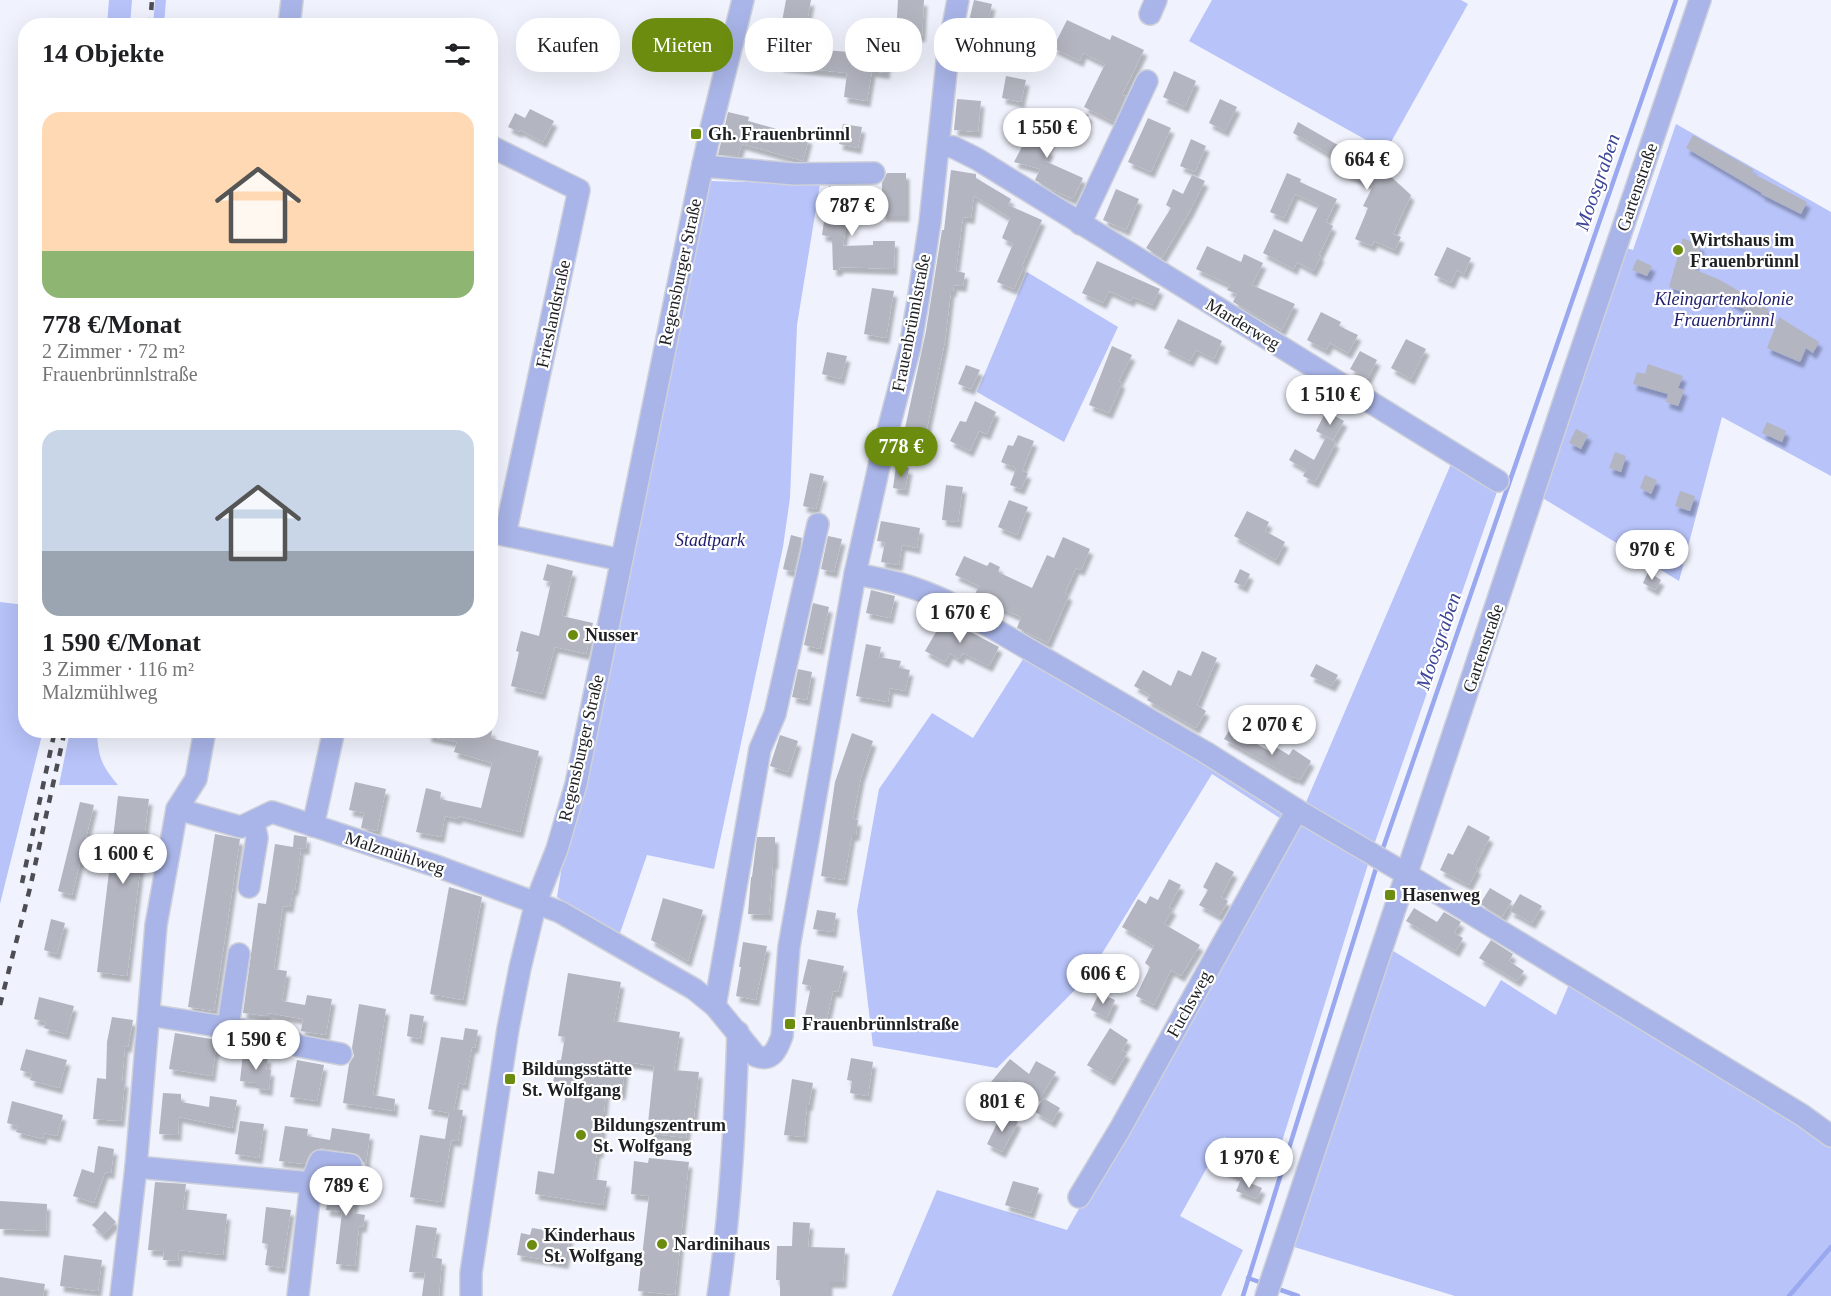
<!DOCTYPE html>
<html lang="de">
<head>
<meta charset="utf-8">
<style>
	:root { --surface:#fff; --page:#f6f6f6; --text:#202124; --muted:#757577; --accent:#6b8c0f }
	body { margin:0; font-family:"Times New Roman",serif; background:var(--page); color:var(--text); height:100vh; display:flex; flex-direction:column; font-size:22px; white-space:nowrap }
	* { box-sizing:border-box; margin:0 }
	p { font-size:20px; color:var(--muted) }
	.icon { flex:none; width:33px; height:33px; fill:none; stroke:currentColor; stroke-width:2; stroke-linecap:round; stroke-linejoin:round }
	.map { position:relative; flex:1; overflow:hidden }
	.panel { position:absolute; left:18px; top:18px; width:480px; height:720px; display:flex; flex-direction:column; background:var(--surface); border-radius:24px; box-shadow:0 6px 24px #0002 }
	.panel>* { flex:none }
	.hud { position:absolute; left:516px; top:18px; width:570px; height:54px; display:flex; gap:12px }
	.price { position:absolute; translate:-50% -51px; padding:0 14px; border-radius:21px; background:#fff; color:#222; font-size:20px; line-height:39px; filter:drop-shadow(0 2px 3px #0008) }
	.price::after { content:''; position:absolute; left:50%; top:36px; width:18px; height:14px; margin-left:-9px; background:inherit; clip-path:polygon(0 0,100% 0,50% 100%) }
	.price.on { background:var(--accent); color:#fff }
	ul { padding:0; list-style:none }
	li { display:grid; align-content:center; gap:12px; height:318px; padding:0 24px }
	li span { display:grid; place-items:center; height:186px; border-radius:18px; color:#555 }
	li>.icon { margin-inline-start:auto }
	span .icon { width:108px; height:108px; fill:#fffc; stroke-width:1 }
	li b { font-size:26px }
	h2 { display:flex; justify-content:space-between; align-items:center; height:72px; padding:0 24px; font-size:26px }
	.pill { padding:0 21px; border-radius:24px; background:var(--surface); box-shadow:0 6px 24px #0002; font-size:21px; line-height:54px }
	.pill.on { background:var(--accent); color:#fff }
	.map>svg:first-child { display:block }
</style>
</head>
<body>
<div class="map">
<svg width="1831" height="1296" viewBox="0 0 1831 1296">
	<defs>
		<filter id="shadow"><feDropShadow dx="3.5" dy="6" stdDeviation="1.5" flood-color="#0004"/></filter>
	</defs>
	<rect width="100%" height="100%" fill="#f0f3fd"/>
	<g fill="#b7c3f9">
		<path d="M109,0H132L130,25H107Z"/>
		<path d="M155,0H166L164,25H153Z"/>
		<path d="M1212,0H1461L1468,4L1386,151L1189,41Z"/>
		<path d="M1676,124L1831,212V476L1722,417L1679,581L1541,497L1623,247L1633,250Z"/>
		<path d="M709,181L820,184L797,325L790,498L783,547L714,869L647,855L619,936L557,897L562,866L584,789Z"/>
		<path d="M1027,272L1118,327L1064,442L977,392Z"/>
		<path d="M1454,457L1499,486L1374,845L1275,1164L1224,1137L1180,1216L1243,1250L1221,1296H892L937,1190L1067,1230L1295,828L1212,774L1087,978L997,1068L873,1046L857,911L879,789L932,713L973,738L1025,656L1189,751L1298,821Z"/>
		<path d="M0,602L25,605L26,730L43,731L0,904Z"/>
		<path d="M70,731H97C98,756 101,765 118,785H59Z"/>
		<path d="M1390,949L1485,1007L1501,980L1556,1015L1570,982L1828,1143L1831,1147V1296H1455L1291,1246Z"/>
	</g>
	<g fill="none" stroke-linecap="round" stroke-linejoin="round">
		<g stroke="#99a8ef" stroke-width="4.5">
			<path d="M1381,854L1676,0"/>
			<path d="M1248,1278L1265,1284"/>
			<path d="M1275,1288L1298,1296"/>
			<path d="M1243,1296L1377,865"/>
			<path d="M1789,1296L1831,1247"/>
		</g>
	</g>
	<g fill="#b3b5c0" filter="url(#shadow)">
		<path d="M786,0H811L802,48L849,52L858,48L860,35L873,38L888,56L886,73L872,71L867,101L844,97L847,73L780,66L783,33L780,32Z"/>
		<path d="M898,0H924L922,36L896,35Z"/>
		<path d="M974,0L992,4L988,21L987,20L981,53L962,50Z"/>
		<path d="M1067,20L1110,40L1112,35L1144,50L1122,95L1126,96L1114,122L1084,107L1105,64L1083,53L1080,61L1053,48Z"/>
		<path d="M1174,71L1196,81L1185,107L1163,97Z"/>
		<path d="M1006,76L1026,80L1021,102L1002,98Z"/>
		<path d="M957,99L981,101L978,132L954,130Z"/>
		<path d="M1220,99L1237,107L1225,131L1209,123Z"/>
		<path d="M1073,108L1089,115L1080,135L1064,127Z"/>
		<path d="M530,109L554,121L543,142L520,130L519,132L508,127L515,113L525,118Z"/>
		<path d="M728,112L749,117L748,121L809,138L803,161L742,144L738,156L718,155Z"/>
		<path d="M1039,114L1059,124L1046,149L1050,150L1045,161L1083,178L1073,199L1050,189L1035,180L1040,169L1014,162Z"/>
		<path d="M1148,118L1171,128L1151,172L1128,162Z"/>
		<path d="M1298,122L1388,174L1411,195L1393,234L1401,237L1395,250L1374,241L1372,246L1355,239L1368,208L1363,206L1373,186L1332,167L1336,158L1293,133Z"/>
		<path d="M843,124L862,127L858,148L839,144Z"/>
		<path d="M1693,135L1754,170L1752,173L1807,202L1801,214L1761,194L1762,193L1686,148Z"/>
		<path d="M1191,139L1206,146L1195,172L1180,166Z"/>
		<path d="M951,170L976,174V178L1011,199L1008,205L1042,220L1022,266H1024L1014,289L997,282L1013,244L1002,238L1010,218L974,196L971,218L963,217L956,271L965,273L963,286L954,285L953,291H951L945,341L925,438L904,433L926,331L942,230H944Z"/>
		<path d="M887,173H906V216H882V183Z"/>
		<path d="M1287,173L1301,179L1300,182L1337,199L1326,222L1333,226L1319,255L1321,256L1313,271L1297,262L1294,269L1263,253L1274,229L1302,242L1319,205L1295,194L1284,218L1270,212Z"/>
		<path d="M1192,175L1205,181L1190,211L1162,258L1146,248L1171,208L1166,205L1173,189L1183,194Z"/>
		<path d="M829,186H852L843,246L873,245V241H895L894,269L840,267L839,270H833L832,237L822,235Z"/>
		<path d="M1116,189L1139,199L1126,230L1103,220Z"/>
		<path d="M1683,238L1701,246L1693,269L1718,279L1744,294L1743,296L1769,309L1764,320L1714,293L1710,303L1669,287Z"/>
		<path d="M1207,246L1241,262L1244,254L1263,263L1252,285L1295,304L1282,330L1233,302L1237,294L1227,290L1230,285L1196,269Z"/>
		<path d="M1447,247L1471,258L1464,274L1457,270L1451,283L1434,275Z"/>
		<path d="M1637,259L1652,266L1647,276L1632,270Z"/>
		<path d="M1097,261L1160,289L1152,305L1133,297L1131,301L1109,291L1103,303L1082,293Z"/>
		<path d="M872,288L894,291L886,338L864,334Z"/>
		<path d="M1321,312L1341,322L1339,326L1358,335L1348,353L1330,343L1326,350L1307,340Z"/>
		<path d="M1779,317L1819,342L1813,353L1806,348L1800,362L1767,348Z"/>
		<path d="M1178,319L1222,341L1214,359L1196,350L1190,361L1164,348Z"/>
		<path d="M1406,339L1426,349L1411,379L1391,368Z"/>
		<path d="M1112,346L1132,355L1119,381L1122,383L1109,413L1089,405Z"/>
		<path d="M1360,351L1377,360L1368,378L1350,369Z"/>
		<path d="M827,352L847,356L841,379L822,374Z"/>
		<path d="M1648,364L1683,376L1678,388L1684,390L1678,406L1666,402L1668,394L1633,384L1637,372L1645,374Z"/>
		<path d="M966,365L980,370L971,389L958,384Z"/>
		<path d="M975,401L996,412L987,434L979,431L970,451L950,441L960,421L966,422Z"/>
		<path d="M1326,411L1344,421L1333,440L1316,431Z"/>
		<path d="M1767,422L1786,431L1782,442L1762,433Z"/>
		<path d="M1576,429L1588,435L1581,449L1569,443Z"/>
		<path d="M1018,435L1034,441L1022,471L1028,473L1021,489L1010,485L1016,468L1020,470L1001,462L1008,445L1013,446Z"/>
		<path d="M1326,437L1336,442L1315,482L1303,476L1306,470L1289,460L1295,449L1314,460Z"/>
		<path d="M1615,452L1626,456L1621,472L1609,468Z"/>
		<path d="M896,466L909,468L905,490L893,488Z"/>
		<path d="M810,473L824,476L816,509L803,506Z"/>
		<path d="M1645,475L1657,480L1651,494L1640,488Z"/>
		<path d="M946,485L963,487L958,522L942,520Z"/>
		<path d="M1680,491L1695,496L1690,511L1675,506Z"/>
		<path d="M1009,500L1028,507L1017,535L998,527Z"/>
		<path d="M1247,511L1269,522L1265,531L1285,542L1276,560L1234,536Z"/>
		<path d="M881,521L920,528L917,548L902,545L899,565L881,562L885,542L877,541Z"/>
		<path d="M791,535L802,538L794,572L783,569Z"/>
		<path d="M828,536L842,539L834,572L821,569Z"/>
		<path d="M1063,537L1090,549L1081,570L1076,568L1065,593L1069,595L1048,643L1017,628L1021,617L998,607L996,609L972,600L979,586L955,575L964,556L987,566L990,562L1000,567L998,572L1032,588L1047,555L1054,558Z"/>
		<path d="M547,564L573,571L562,616L593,623L586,654L555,647L542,694L511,686L519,652L516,651L521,631L539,636L551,582L543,580Z"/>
		<path d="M1240,569L1250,574L1244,587L1234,582Z"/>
		<path d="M1648,572L1661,580L1655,590L1643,583Z"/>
		<path d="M871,590L895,596L890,618L866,613Z"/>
		<path d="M813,603L829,607L820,649L804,645Z"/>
		<path d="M944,618L999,647L989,666L963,653L959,659L950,653L945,662L925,651Z"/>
		<path d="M866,644L881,647L879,657L901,661L899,668L910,670L905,691L890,688L888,702L856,696Z"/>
		<path d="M1202,651L1217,658L1197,705L1206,711L1196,728L1147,700L1150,695L1134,686L1143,670L1171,686L1178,670L1191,676Z"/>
		<path d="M1316,664L1338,675L1332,686L1310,676Z"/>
		<path d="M798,669L812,672L807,700L792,697Z"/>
		<path d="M1230,729L1271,752L1274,746L1289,755L1293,749L1311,761L1300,780L1294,777L1293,778L1224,739Z"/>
		<path d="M428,730H492L491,738L539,751L520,832L459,816L458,819L445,816L441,837L416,832L426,788L441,792L440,799L481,808L492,763L454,752L457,742L428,736Z"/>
		<path d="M852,733L873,741L861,777L853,819L858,820L856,835H852L844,880L821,876L835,782Z"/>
		<path d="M780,735L798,741L788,772L770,766Z"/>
		<path d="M355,782L386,789L377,831L361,828L364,813L349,810Z"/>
		<path d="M118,796L149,799L127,976L97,972Z"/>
		<path d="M80,802L94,805L72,895L58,891Z"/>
		<path d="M1468,825L1490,837L1475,867L1478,868L1469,885L1440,870L1448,853L1453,855Z"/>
		<path d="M215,834L240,839L214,1011L188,1007Z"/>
		<path d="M294,835L307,837L306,849L296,848L301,849L295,890L293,889L290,907L283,906L274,969L287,971L282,1001L305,1005L307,995L332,999L326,1035L301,1031L303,1019L268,1013L267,1016L243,1013L258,903L266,904L275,844L293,847Z"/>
		<path d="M757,837H775V863H773L769,915L748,914L751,877H752Z"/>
		<path d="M1216,862L1234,872L1221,897L1228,901L1219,916L1199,905L1208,890L1203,887Z"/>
		<path d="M1169,879L1181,885L1169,907L1173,909L1164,924L1200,945L1181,976L1171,970L1154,1005L1136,996L1150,967L1145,963L1154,946L1122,927L1138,899L1146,904L1150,896L1158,900Z"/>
		<path d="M449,887L482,897L463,1000L430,994Z"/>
		<path d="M1490,888L1512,901L1502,917L1480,904Z"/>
		<path d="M1520,894L1542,906L1532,923L1510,911Z"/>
		<path d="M663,898L703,910L688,961L651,940Z"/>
		<path d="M1414,908L1437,922L1444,912L1461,922L1454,933L1463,938L1456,951L1406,921Z"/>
		<path d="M817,910L836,913L833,932L813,929Z"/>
		<path d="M51,919L65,923L57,954L44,950Z"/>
		<path d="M1491,940L1513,954L1509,961L1524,971L1517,981L1479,958Z"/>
		<path d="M743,942L767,946L756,1000L736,996L741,967H739Z"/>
		<path d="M808,959L844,966L838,992L833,991L827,1019L805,1015L811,986L802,984Z"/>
		<path d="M568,973L621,982L614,1021L680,1032L674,1070L699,1072L694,1117H689L686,1138L647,1133L654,1066L626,1062L622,1094L606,1092L600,1152H597L593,1179L607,1181L603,1205L535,1194L538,1171L554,1174L567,1085L553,1083L557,1060H561L565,1037L558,1036Z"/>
		<path d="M1099,993L1115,1000L1107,1018L1091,1010Z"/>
		<path d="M39,997L74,1006L66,1034L44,1028L46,1022L34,1019Z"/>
		<path d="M359,1004L386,1009L373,1095L395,1099L394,1111L343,1103L349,1064L354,1056L352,1048Z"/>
		<path d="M410,1014L424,1016L420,1039L407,1036Z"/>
		<path d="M112,1017L133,1020L128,1047L125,1046L122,1081H125L121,1121L93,1119L97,1078L106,1079L107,1042Z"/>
		<path d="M465,1028L478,1030L475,1048L472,1047L465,1085L459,1083L454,1109L463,1110L458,1141L451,1140L441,1202L410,1197L420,1135L445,1139L449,1113L428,1109L441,1037L463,1040Z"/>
		<path d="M1110,1028L1128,1040L1122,1050L1127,1053L1111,1080L1087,1065Z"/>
		<path d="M175,1033L217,1040L212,1076L169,1069Z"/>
		<path d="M26,1049L67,1060L59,1088L30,1080L32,1074L20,1070Z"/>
		<path d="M243,1053L268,1057L266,1070H271L269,1090L256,1088V1083L240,1081Z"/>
		<path d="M851,1058L873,1062L868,1096L850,1093L852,1081L847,1080Z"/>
		<path d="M1010,1059L1029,1074L1036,1061L1056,1072L1040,1098L1009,1080L1001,1090L991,1082Z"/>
		<path d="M297,1060L324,1065L317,1101L290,1097Z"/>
		<path d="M792,1079L813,1083L809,1105H807L804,1137L784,1135Z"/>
		<path d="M163,1093L181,1094V1102L209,1107L210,1096L237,1100L232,1128L179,1117L178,1135L159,1134Z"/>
		<path d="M1043,1098L1060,1108L1052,1122L1035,1112Z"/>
		<path d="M12,1101L63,1115L57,1136L44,1133L43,1139L16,1132L18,1126L7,1123Z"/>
		<path d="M1002,1113L1018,1122L1002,1152L987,1144Z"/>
		<path d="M240,1121L264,1124L259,1158L235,1154Z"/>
		<path d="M285,1126L308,1129L307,1136L330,1140L332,1128L370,1134L366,1163L363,1162L359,1155L353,1153L321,1148L311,1152L305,1164L279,1161Z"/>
		<path d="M1227,1145L1256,1161L1246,1181L1216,1166Z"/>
		<path d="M98,1146L114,1149L111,1173L105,1172L94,1203L73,1196L82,1169L94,1173Z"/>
		<path d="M649,1158L689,1162L675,1295L638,1291L649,1196L631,1194L634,1161L648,1163Z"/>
		<path d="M359,1174L353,1213L365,1215L363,1227L359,1226L355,1266L336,1264L342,1212L326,1210L332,1175L350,1178Z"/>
		<path d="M1241,1179L1262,1188L1257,1199L1236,1191Z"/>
		<path d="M1013,1181L1039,1188L1031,1213L1005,1205Z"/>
		<path d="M155,1182L186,1184L183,1209L227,1214L223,1255L179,1250L178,1261L163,1260L164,1251L148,1250Z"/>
		<path d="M0,1201L47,1204L46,1231L0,1229Z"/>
		<path d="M266,1207L291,1210L282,1268L265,1265L268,1244L262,1243Z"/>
		<path d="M105,1211L116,1222L103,1235L92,1225Z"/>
		<path d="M793,1222L810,1223L808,1247L845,1248L843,1282H829V1296H780V1280H776L777,1246H792Z"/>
		<path d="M416,1225L437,1228L432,1257L442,1259L439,1296H422L425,1273L409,1272Z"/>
		<path d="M532,1228L570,1234L565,1263L517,1255L521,1233L530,1235Z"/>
		<path d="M64,1255L102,1260L98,1291L60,1286Z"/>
		<path d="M0,1277L45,1284L43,1296H0Z"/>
	</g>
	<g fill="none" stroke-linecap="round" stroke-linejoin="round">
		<defs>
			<g id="minor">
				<path d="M1150,14L1156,0"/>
				<path d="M289,26L292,0"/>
				<path d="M490,146L579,190L505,535"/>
				<path d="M939,146L953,147L977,159L1498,481"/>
				<path d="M703,164L714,167L794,174L874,173"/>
				<path d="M1080,224L1147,81"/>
				<path d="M490,532L621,560"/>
				<path d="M855,574C890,580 913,586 946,601L1205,752L1297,810L1408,875L1802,1115L1831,1136"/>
				<path d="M177,809L196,779L205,730"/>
				<path d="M313,826L334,730"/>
				<path d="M249,887L257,838L254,823"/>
				<path d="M715,1006L760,749L775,714L818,524"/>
				<path d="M149,1015L281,1036L299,1046L341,1054"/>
				<path d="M228,1027L239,954"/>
				<path d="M136,1167L311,1183L298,1296"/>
				<path d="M311,1183L320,1161L351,1165"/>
				<path d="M1079,1197L1120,1129L1297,810"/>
				<path d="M121,1296L136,1167L156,925L177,809L241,827L272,812L439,867L560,912L694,989L715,1006L756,1056C772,1062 777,1050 782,1036L789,947L855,574L882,453L910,347L918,301L930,222L948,53L958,0"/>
				<path d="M471,1296V1273L508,1029L520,968L536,902L557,849L576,784L698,187L712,124L743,0"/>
				<path d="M718,1296C731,1208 735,1121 738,1032"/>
				<path d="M1266,1296L1568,389L1700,0"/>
			</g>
		</defs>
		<use href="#minor" stroke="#ced1da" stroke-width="24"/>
		<use href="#minor" stroke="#a9b5e8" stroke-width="21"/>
		<g stroke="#4d4e54" stroke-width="4.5" stroke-dasharray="8 8" stroke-linecap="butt">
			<path d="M150,26L152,0"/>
			<path d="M22,883L55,730"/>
			<path d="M0,1005L30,888L65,730"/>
		</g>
	</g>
	<g fill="#6b8c0f" stroke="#fff" stroke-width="2">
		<rect x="690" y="128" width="12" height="12" rx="3"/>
		<circle cx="1678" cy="250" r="6"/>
		<circle cx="573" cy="635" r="6"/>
		<rect x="1384" y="889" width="12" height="12" rx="3"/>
		<rect x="784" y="1018" width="12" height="12" rx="3"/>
		<rect x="504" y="1073" width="12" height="12" rx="3"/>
		<circle cx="581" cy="1135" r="6"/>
		<circle cx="662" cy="1244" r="6"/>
		<circle cx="532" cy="1245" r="6"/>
	</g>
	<g text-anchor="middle" stroke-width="4.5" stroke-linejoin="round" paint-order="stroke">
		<g font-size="18" font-weight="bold" fill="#1e1f23" stroke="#fff" text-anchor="start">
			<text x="708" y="140">Gh. Frauenbrünnl</text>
			<text x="1690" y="246">Wirtshaus im<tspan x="1690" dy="21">Frauenbrünnl</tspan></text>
			<text x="585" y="641">Nusser</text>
			<text x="1402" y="901">Hasenweg</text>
			<text x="802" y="1030">Frauenbrünnlstraße</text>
			<text x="522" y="1075">Bildungsstätte<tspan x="522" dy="21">St. Wolfgang</tspan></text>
			<text x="593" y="1131">Bildungszentrum<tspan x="593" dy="21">St. Wolfgang</tspan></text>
			<text x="544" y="1241">Kinderhaus<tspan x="544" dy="21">St. Wolfgang</tspan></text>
			<text x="674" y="1250">Nardinihaus</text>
		</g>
		<g font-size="18" fill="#1e1f23" stroke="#fff">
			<text transform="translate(1637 187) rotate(-71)" y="6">Gartenstraße</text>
			<text transform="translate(680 272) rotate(-78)" y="6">Regensburger Straße</text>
			<text transform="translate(553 314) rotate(-78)" y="6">Frieslandstraße</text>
			<text transform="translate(911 323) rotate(-79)" y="6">Frauenbrünnlstraße</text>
			<text transform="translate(1243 324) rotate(31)" y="6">Marderweg</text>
			<text transform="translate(1483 648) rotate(-71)" y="6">Gartenstraße</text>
			<text transform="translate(581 748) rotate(-77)" y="6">Regensburger Straße</text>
			<text transform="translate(395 853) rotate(18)" y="6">Malzmühlweg</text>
			<text transform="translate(1189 1004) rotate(-61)" y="6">Fuchsweg</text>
		</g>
		<g font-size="18" font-style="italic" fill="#1e1d6d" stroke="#fff">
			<text x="1724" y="305">Kleingartenkolonie<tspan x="1724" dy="21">Frauenbrünnl</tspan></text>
			<text x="710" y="546">Stadtpark</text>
		</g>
		<g font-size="20" font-style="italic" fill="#3c4598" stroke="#fff">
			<text transform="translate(1597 182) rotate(-71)" y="7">Moosgraben</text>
			<text transform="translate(1438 641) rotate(-71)" y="7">Moosgraben</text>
		</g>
	</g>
</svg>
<b class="price" style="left:1047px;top:159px">1 550 €</b>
<b class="price" style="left:1367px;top:191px">664 €</b>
<b class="price" style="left:852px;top:237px">787 €</b>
<b class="price" style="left:1330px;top:426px">1 510 €</b>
<b class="price on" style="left:901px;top:478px">778 €</b>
<b class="price" style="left:1652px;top:581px">970 €</b>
<b class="price" style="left:960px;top:644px">1 670 €</b>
<b class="price" style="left:1272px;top:756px">2 070 €</b>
<b class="price" style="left:123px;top:885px">1 600 €</b>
<b class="price" style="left:1103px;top:1005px">606 €</b>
<b class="price" style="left:256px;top:1071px">1 590 €</b>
<b class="price" style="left:1002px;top:1133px">801 €</b>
<b class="price" style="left:1249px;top:1189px">1 970 €</b>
<b class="price" style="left:346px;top:1217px">789 €</b>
<div class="hud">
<a class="pill">Kaufen</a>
<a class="pill on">Mieten</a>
<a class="pill">Filter</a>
<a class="pill">Neu</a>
<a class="pill">Wohnung</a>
</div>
<section class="panel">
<h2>14 Objekte<svg class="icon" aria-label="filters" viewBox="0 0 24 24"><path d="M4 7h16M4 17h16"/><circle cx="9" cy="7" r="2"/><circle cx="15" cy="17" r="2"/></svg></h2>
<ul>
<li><span style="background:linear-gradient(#ffd9b3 75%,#8fb573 0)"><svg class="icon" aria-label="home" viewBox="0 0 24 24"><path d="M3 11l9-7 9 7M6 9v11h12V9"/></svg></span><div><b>778 €/Monat</b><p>2 Zimmer · 72 m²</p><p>Frauenbrünnlstraße</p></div></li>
<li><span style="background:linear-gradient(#c9d6e8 65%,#9aa5b1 0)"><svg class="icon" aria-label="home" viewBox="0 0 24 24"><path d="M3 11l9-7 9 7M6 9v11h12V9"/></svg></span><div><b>1 590 €/Monat</b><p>3 Zimmer · 116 m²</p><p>Malzmühlweg</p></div></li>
</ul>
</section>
</div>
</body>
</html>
